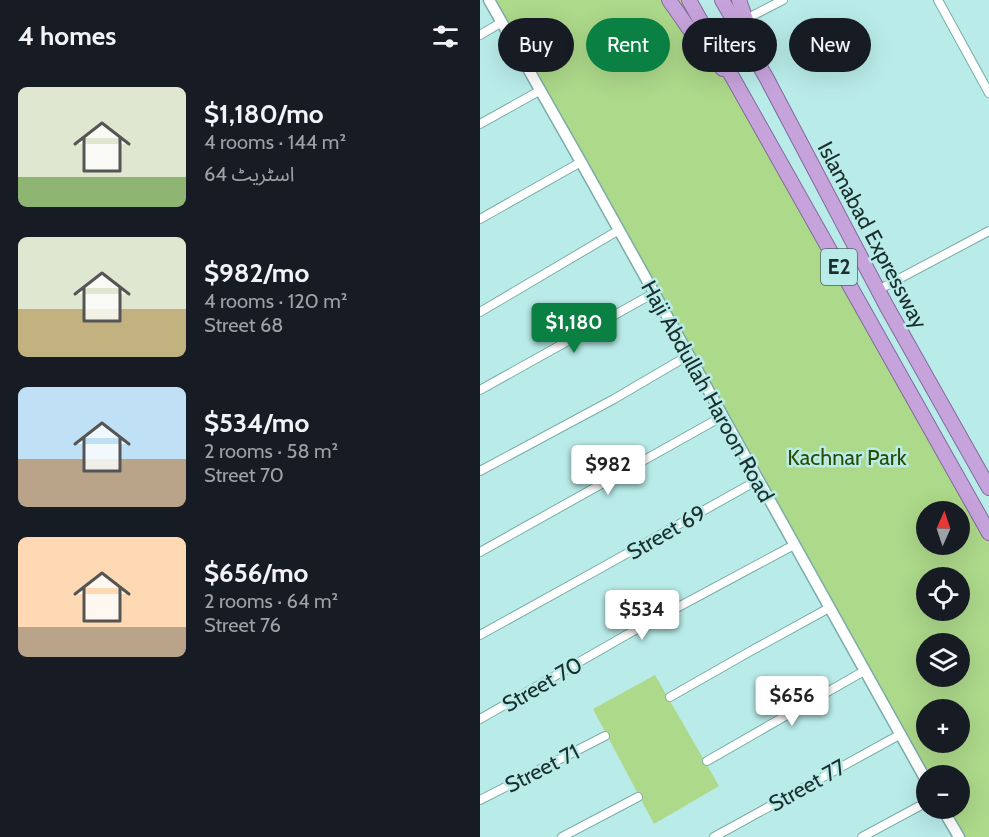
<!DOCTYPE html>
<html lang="en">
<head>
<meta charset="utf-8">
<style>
	:root { --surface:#171b24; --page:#20242c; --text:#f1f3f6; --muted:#9ea1a6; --accent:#0b8043 }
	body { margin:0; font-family:Cabin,"Noto Sans Arabic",sans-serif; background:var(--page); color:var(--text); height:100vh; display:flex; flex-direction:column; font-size:22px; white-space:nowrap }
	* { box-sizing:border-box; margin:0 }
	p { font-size:20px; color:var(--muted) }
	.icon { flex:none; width:33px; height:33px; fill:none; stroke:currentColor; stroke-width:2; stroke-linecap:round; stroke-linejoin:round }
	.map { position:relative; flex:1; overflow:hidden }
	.drawer { display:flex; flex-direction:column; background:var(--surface); width:480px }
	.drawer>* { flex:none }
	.banner { position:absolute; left:18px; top:18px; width:400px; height:54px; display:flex; gap:12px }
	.needle { width:39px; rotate:3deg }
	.buttons { position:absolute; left:436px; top:501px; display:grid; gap:12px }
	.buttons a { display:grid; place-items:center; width:54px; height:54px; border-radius:50%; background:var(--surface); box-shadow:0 6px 24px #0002; font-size:30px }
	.price { position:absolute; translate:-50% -51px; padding:0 14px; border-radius:6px; background:#fff; color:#222; font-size:20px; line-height:39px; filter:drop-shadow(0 2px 3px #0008) }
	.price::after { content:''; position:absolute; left:50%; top:36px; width:18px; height:14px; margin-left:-9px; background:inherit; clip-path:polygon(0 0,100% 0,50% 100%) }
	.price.on { background:var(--accent); color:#fff }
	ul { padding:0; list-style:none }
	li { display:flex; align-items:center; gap:18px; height:150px; padding:0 18px }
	li span { display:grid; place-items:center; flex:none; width:168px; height:120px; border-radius:9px; color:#555 }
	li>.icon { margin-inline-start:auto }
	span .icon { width:72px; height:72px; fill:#fffc; stroke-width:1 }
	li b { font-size:26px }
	h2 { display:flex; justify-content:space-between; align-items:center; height:72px; padding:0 18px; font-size:26px }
	.pill { padding:0 21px; border-radius:27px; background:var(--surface); box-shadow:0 6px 24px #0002; font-size:21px; line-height:54px }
	.pill.on { background:var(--accent); color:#fff }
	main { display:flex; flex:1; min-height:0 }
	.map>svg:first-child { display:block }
</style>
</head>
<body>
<main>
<section class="drawer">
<h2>4 homes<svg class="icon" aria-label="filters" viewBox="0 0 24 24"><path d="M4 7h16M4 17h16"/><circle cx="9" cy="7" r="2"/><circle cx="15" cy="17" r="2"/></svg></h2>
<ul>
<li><span style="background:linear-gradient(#dfe7d0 75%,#8fb573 0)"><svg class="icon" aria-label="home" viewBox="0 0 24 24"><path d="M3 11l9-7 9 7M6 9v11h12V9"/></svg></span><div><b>$1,180/mo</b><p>4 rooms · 144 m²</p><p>اسٹریٹ 64</p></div></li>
<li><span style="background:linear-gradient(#dfe7d0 60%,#c2b280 0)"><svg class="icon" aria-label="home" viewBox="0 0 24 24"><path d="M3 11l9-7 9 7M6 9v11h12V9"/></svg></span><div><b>$982/mo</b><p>4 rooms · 120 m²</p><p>Street 68</p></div></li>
<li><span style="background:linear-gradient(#bfe0f5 60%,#b9a48a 0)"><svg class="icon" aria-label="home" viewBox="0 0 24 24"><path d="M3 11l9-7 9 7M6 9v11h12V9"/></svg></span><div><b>$534/mo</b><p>2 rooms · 58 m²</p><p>Street 70</p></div></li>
<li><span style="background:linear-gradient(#ffd9b3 75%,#b9a48a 0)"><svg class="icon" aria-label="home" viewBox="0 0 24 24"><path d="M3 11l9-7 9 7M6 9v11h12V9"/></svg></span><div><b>$656/mo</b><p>2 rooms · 64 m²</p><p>Street 76</p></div></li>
</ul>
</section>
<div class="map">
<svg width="509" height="837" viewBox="0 0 509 837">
	<rect width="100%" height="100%" fill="#b9ece9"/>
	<g fill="#add98a" fill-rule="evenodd">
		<path d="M16,0H206L509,536V837H480L464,809L480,808V776H447V778ZM447,512H480V544H447ZM447,578H480V610H447ZM447,644H480V676H447ZM447,710H480V742H447Z"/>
		<path d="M175,675L239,786L174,824L113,709Z"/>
	</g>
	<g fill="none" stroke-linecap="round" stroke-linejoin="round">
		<defs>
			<g id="minor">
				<path d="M458,0L509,93"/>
				<path d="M266,19L303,0"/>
				<path d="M0,35L22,22"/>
				<path d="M0,124L61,90"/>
				<path d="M0,219L101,162"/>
				<path d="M398,290L509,231"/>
				<path d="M0,312L139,230"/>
				<path d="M0,390L174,293"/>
				<path d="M0,471L134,399L209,355"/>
				<path d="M0,552L243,416"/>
				<path d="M0,635L112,573L278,480"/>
				<path d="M190,697L269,652L349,608"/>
				<path d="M0,719L148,634L314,545"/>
				<path d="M227,761L384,671"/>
				<path d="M0,800L125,736"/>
				<path d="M82,837L158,797"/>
				<path d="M234,837L421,734"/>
				<path d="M382,837L447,802"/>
			</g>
			<g id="tertiary">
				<path d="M9,0L101,162L447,782"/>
				<path d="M462,808L479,837"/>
			</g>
			<g id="trunk">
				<path d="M189,0L224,50L243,69"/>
				<path d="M209,0L509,533"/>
				<path d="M242,0L287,79L407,307L509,488"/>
				<path d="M259,0L274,43"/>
			</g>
		</defs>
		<use href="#minor" stroke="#7aaca9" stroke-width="10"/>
		<use href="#tertiary" stroke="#7aaca9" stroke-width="13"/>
		<use href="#trunk" stroke="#816b9a" stroke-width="16"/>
		<use href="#minor" stroke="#fff" stroke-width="8"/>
		<use href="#tertiary" stroke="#fff" stroke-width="10"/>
		<use href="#trunk" stroke="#c7a3dc" stroke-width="14"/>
	</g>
	<g text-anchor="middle" stroke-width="5" stroke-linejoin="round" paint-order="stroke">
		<rect fill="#b9ece9" stroke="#496765" stroke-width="1.5" x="341" y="249" width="36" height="36" rx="4.5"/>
		<g font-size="21" font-weight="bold" fill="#192e2d">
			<text x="359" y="274">E2</text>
		</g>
		<g font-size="22" fill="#192e2d" stroke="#b9ece9">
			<text transform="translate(393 235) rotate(62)" y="8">Islamabad Expressway</text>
			<text transform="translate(228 391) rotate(61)" y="8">Haji Abdullah Haroon Road</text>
			<text transform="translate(186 532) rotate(-30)" y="8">Street 69</text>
			<text transform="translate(62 684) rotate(-30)" y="8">Street 70</text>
			<text transform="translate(62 768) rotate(-27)" y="8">Street 71</text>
			<text transform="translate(327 785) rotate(-29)" y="8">Street 77</text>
		</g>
		<g font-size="22" fill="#2b4c00" stroke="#b9ece9">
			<text x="367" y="465">Kachnar Park</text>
		</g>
	</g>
</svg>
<div class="buttons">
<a><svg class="needle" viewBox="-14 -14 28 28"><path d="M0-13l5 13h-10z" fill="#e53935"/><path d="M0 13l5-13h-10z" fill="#9ea1a6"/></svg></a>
<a><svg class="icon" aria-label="locate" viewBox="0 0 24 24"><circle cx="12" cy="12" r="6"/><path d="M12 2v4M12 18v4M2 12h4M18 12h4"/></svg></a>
<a><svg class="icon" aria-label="layers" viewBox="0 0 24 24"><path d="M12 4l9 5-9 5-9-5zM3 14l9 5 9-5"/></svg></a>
<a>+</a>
<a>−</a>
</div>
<b class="price on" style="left:94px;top:354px">$1,180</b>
<b class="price" style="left:128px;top:496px">$982</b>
<b class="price" style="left:162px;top:641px">$534</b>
<b class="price" style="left:312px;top:727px">$656</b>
<div class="banner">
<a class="pill">Buy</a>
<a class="pill on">Rent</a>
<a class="pill">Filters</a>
<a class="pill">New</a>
</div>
</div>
</main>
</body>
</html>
